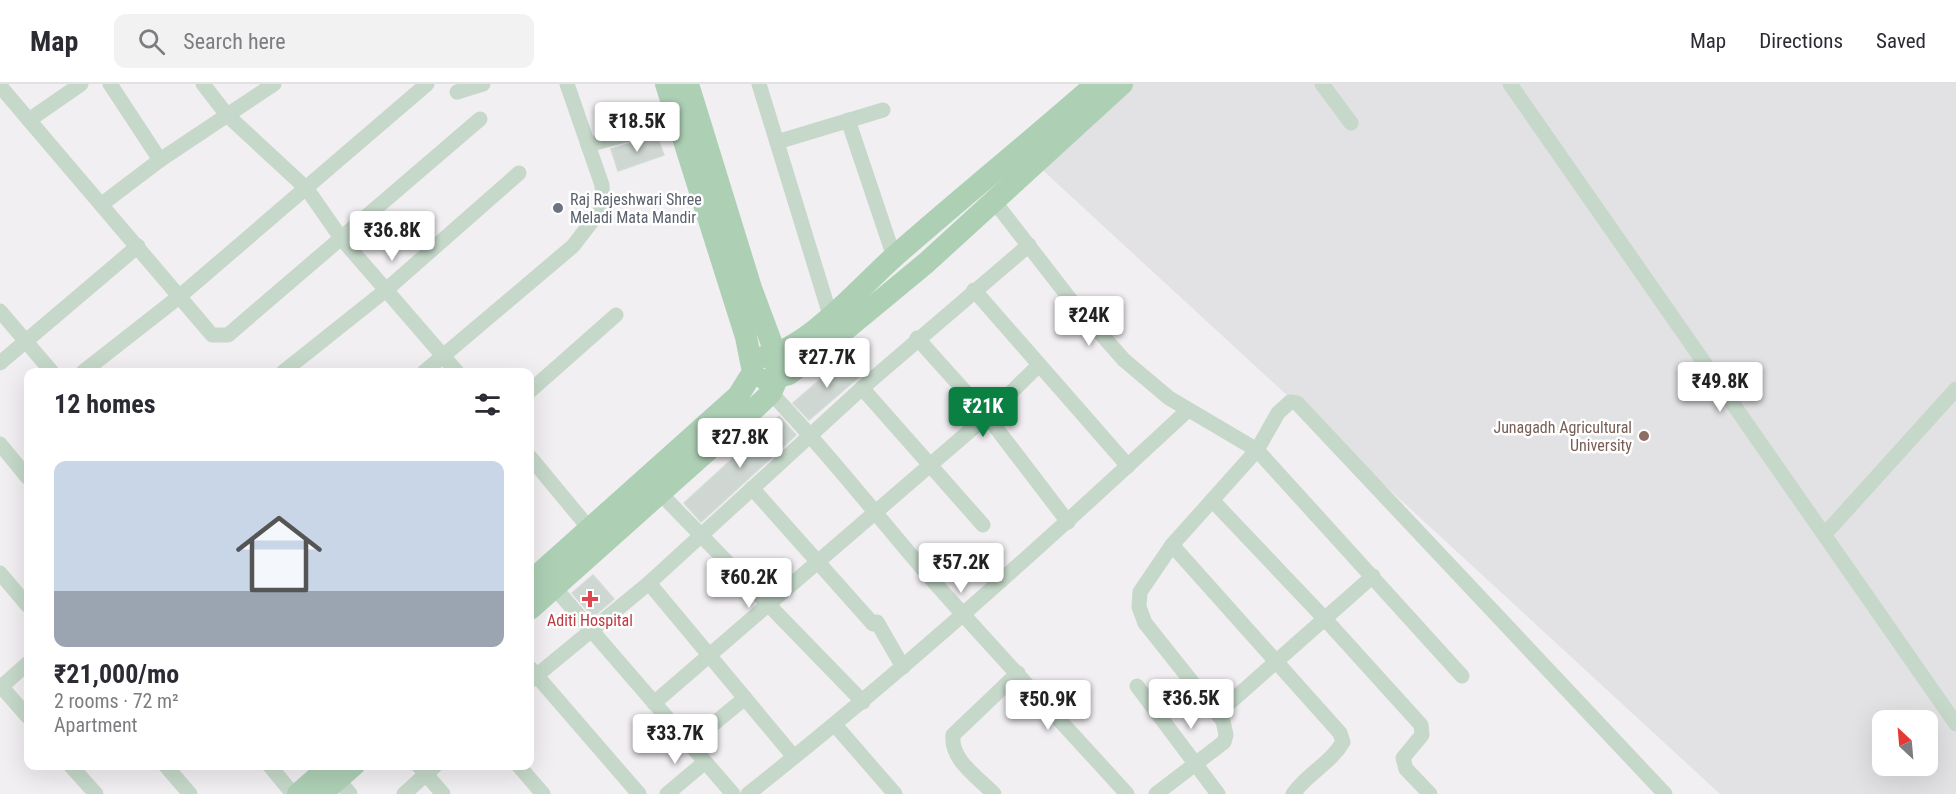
<!DOCTYPE html>
<html lang="en">
<head>
<meta charset="utf-8">
<style>
	:root { --surface:#fff; --page:#f2f2f3; --text:#2b2b33; --muted:#7c7c81; --line:#e1e1e2; --accent:#0b8043 }
	body { margin:0; font-family:"Roboto Condensed",sans-serif; background:var(--page); color:var(--text); height:100vh; display:flex; flex-direction:column; font-size:22px; white-space:nowrap }
	* { box-sizing:border-box; margin:0 }
	p { font-size:20px; color:var(--muted) }
	.icon { flex:none; width:33px; height:33px; fill:none; stroke:currentColor; stroke-width:2; stroke-linecap:round; stroke-linejoin:round }
	.map { position:relative; flex:1; overflow:hidden }
	.side { position:absolute; left:24px; top:284px; width:510px; height:402px; display:flex; flex-direction:column; background:var(--surface); border-radius:12px; box-shadow:0 6px 24px #0002 }
	.side>* { flex:none }
	.needle { width:39px; rotate:334deg }
	.fabs { position:absolute; left:1872px; top:626px; display:grid; gap:12px }
	.fabs a { display:grid; place-items:center; width:66px; height:66px; border-radius:12px; background:var(--surface); box-shadow:0 6px 24px #0002; font-size:30px }
	.price { position:absolute; translate:-50% -51px; padding:0 14px; border-radius:6px; background:#fff; color:#222; font-size:20px; line-height:39px; filter:drop-shadow(0 2px 3px #0008) }
	.price::after { content:''; position:absolute; left:50%; top:36px; width:18px; height:14px; margin-left:-9px; background:inherit; clip-path:polygon(0 0,100% 0,50% 100%) }
	.price.selected { background:var(--accent); color:#fff }
	ul { padding:0; list-style:none }
	li { display:grid; align-content:center; gap:12px; height:318px; padding:0 30px }
	li span { display:grid; place-items:center; height:186px; border-radius:12px; color:#555 }
	li>.icon { margin-inline-start:auto }
	span .icon { width:108px; height:108px; fill:#fffc; stroke-width:1 }
	li b { font-size:26px }
	h2 { display:flex; justify-content:space-between; align-items:center; height:72px; padding:0 30px; font-size:26px }
	header { display:flex; align-items:center; gap:36px; box-sizing:border-box; height:84px; padding:0 30px; background:var(--surface); border-bottom:2px solid var(--line) }
	header strong { font-size:28px }
	nav { display:flex; gap:33px; margin-inline-start:auto; font-size:21px }
	.search { width:420px; height:54px; background:var(--page); display:flex; align-items:center; gap:15px; box-sizing:border-box; padding:0 21px; border-radius:12px; color:var(--muted); font-size:22px }
	.map>svg:first-child { display:block }
</style>
</head>
<body>
<header>
<strong>Map</strong>
<div class="search"><svg class="icon" aria-label="search" viewBox="0 0 24 24"><circle cx="10" cy="10" r="6"/><path d="M15 15l6 6"/></svg>Search here</div>
<nav><a>Map</a><a>Directions</a><a>Saved</a></nav>
</header>
<div class="map">
<svg width="1956" height="710" viewBox="0 0 1956 710">
	<rect width="100%" height="100%" fill="#f1eff2"/>
	<path fill="#e2e1e3" fill-rule="evenodd" d="M1129,0H1956V710H1720L1024,69ZM1882,636H1928V681H1882Z"/>
	<g fill="#ced7d1" stroke="#d3dbd7" stroke-width="1.5">
		<path d="M657,52L664,71L618,87L611,65Z"/>
		<path d="M845,274L860,292L809,336L793,319Z"/>
		<path d="M779,332L796,351L701,438L684,419Z"/>
		<path d="M593,491L614,515L593,533L572,509Z"/>
	</g>
	<g fill="none" stroke-linecap="round" stroke-linejoin="round">
		<g stroke="#c5d8c9" stroke-width="15">
			<path d="M110,0L160,76"/>
			<path d="M203,0L227,31L307,105L341,154L457,288"/>
			<path d="M759,0L830,231"/>
			<path d="M1322,0L1351,39"/>
			<path d="M1510,0L1956,640"/>
			<path d="M0,2L212,251H228L480,35"/>
			<path d="M457,8L483,0"/>
			<path d="M29,36L81,0"/>
			<path d="M848,36L894,173"/>
			<path d="M777,58L883,26"/>
			<path d="M588,61L686,34"/>
			<path d="M994,117L1070,215L1124,276L1169,314L1257,366L1462,592"/>
			<path d="M102,120L160,76L274,0"/>
			<path d="M974,206L1128,382"/>
			<path d="M0,227L52,288"/>
			<path d="M917,254L987,332L1068,438"/>
			<path d="M0,279L138,162"/>
			<path d="M83,288L180,212L427,0"/>
			<path d="M283,288L386,206L519,89"/>
			<path d="M424,288L573,162L600,127L603,117L602,101L567,0"/>
			<path d="M862,304L983,441"/>
			<path d="M530,307L616,231"/>
			<path d="M771,309C827,367 876,431 928,491C993,565 1061,637 1127,710"/>
			<path d="M0,360L28,394"/>
			<path d="M530,373L588,443"/>
			<path d="M752,404L873,540"/>
			<path d="M659,408L863,618"/>
			<path d="M1212,416L1325,535L1421,641L1422,651L1403,674L1406,685L1430,710"/>
			<path d="M1825,450L1956,305"/>
			<path d="M1172,461L1340,649L1343,658C1331,679 1307,690 1293,710"/>
			<path d="M0,489L28,522"/>
			<path d="M649,499L794,673"/>
			<path d="M554,503L733,710"/>
			<path d="M877,538L903,583"/>
			<path d="M530,584L639,710"/>
			<path d="M530,597L649,499L862,304L1029,161"/>
			<path d="M0,601L28,633"/>
			<path d="M1137,602L1218,710"/>
			<path d="M0,604L28,579"/>
			<path d="M654,619L987,332L1039,281"/>
			<path d="M1218,629L1373,492"/>
			<path d="M835,641L895,710"/>
			<path d="M689,660L745,614"/>
			<path d="M70,681L96,710"/>
			<path d="M165,681L190,710"/>
			<path d="M269,681L293,710"/>
			<path d="M418,681L443,710"/>
			<path d="M518,681L543,710"/>
			<path d="M338,695L350,710"/>
			<path d="M404,710L436,681"/>
			<path d="M667,710L705,678"/>
			<path d="M748,710C901,589 1045,459 1188,326"/>
			<path d="M994,710C979,694 950,676 953,651L1018,589"/>
			<path d="M1156,710L1224,658L1226,651L1223,637L1145,539L1139,523L1140,508L1172,461L1257,366L1278,329L1290,318L1297,319L1665,710"/>
		</g>
		<g stroke="#add0b5" stroke-width="22">
			<path d="M763,273C808,265 860,203 895,172C961,114 1030,58 1096,0"/>
			<path d="M766,296L789,290L816,270L926,179L1122,0"/>
			<path d="M530,498L738,312L753,288L746,253L666,0"/>
			<path d="M530,525L753,326L771,309L777,295L776,271L751,204L688,0"/>
			<path d="M298,710L331,681"/>
			<path d="M321,710L354,681"/>
		</g>
	</g>
	<circle fill="#6b7280" stroke="#fff" stroke-width="2" cx="558" cy="124" r="6"/>
	<circle fill="#8d6e63" stroke="#fff" stroke-width="2" cx="1644" cy="352" r="6"/>
	<path fill="#e0444e" stroke="#fff" stroke-width="2" d="M587 506h6v6h6v6h-6v6h-6v-6h-6v-6h6z"/>
	<g text-anchor="middle" stroke-width="5" stroke-linejoin="round" paint-order="stroke">
		<g font-size="16" fill="#5b616d" stroke="#fff" text-anchor="start">
			<text x="570" y="121">Raj Rajeshwari Shree<tspan x="570" dy="18">Meladi Mata Mandir</tspan></text>
		</g>
		<g font-size="16" fill="#785e54" stroke="#fff" text-anchor="end">
			<text x="1632" y="349">Junagadh Agricultural<tspan x="1632" dy="18">University</tspan></text>
		</g>
		<g font-size="16" fill="#be3a42" stroke="#fff">
			<text x="590" y="542">Aditi Hospital</text>
		</g>
	</g>
</svg>
<div class="fabs">
<a><svg class="needle" viewBox="-14 -14 28 28"><path d="M0-13l5 13h-10z" fill="#e53935"/><path d="M0 13l5-13h-10z" fill="#7c7c81"/></svg></a>
</div>
<b class="price" style="left:637px;top:69px">₹18.5K</b>
<b class="price" style="left:392px;top:178px">₹36.8K</b>
<b class="price" style="left:1089px;top:263px">₹24K</b>
<b class="price" style="left:827px;top:305px">₹27.7K</b>
<b class="price" style="left:1720px;top:329px">₹49.8K</b>
<b class="price selected" style="left:983px;top:354px">₹21K</b>
<b class="price" style="left:740px;top:385px">₹27.8K</b>
<b class="price" style="left:961px;top:510px">₹57.2K</b>
<b class="price" style="left:749px;top:525px">₹60.2K</b>
<b class="price" style="left:1191px;top:646px">₹36.5K</b>
<b class="price" style="left:1048px;top:647px">₹50.9K</b>
<b class="price" style="left:675px;top:681px">₹33.7K</b>
<section class="side">
<h2>12 homes<svg class="icon" aria-label="filters" viewBox="0 0 24 24"><path d="M4 7h16M4 17h16"/><circle cx="9" cy="7" r="2"/><circle cx="15" cy="17" r="2"/></svg></h2>
<ul>
<li><span style="background:linear-gradient(#c9d6e8 70%,#9aa5b1 0)"><svg class="icon" aria-label="home" viewBox="0 0 24 24"><path d="M3 11l9-7 9 7M6 9v11h12V9"/></svg></span><div><b>₹21,000/mo</b><p>2 rooms · 72 m²</p><p>Apartment</p></div></li>
</ul>
</section>
</div>
</body>
</html>
